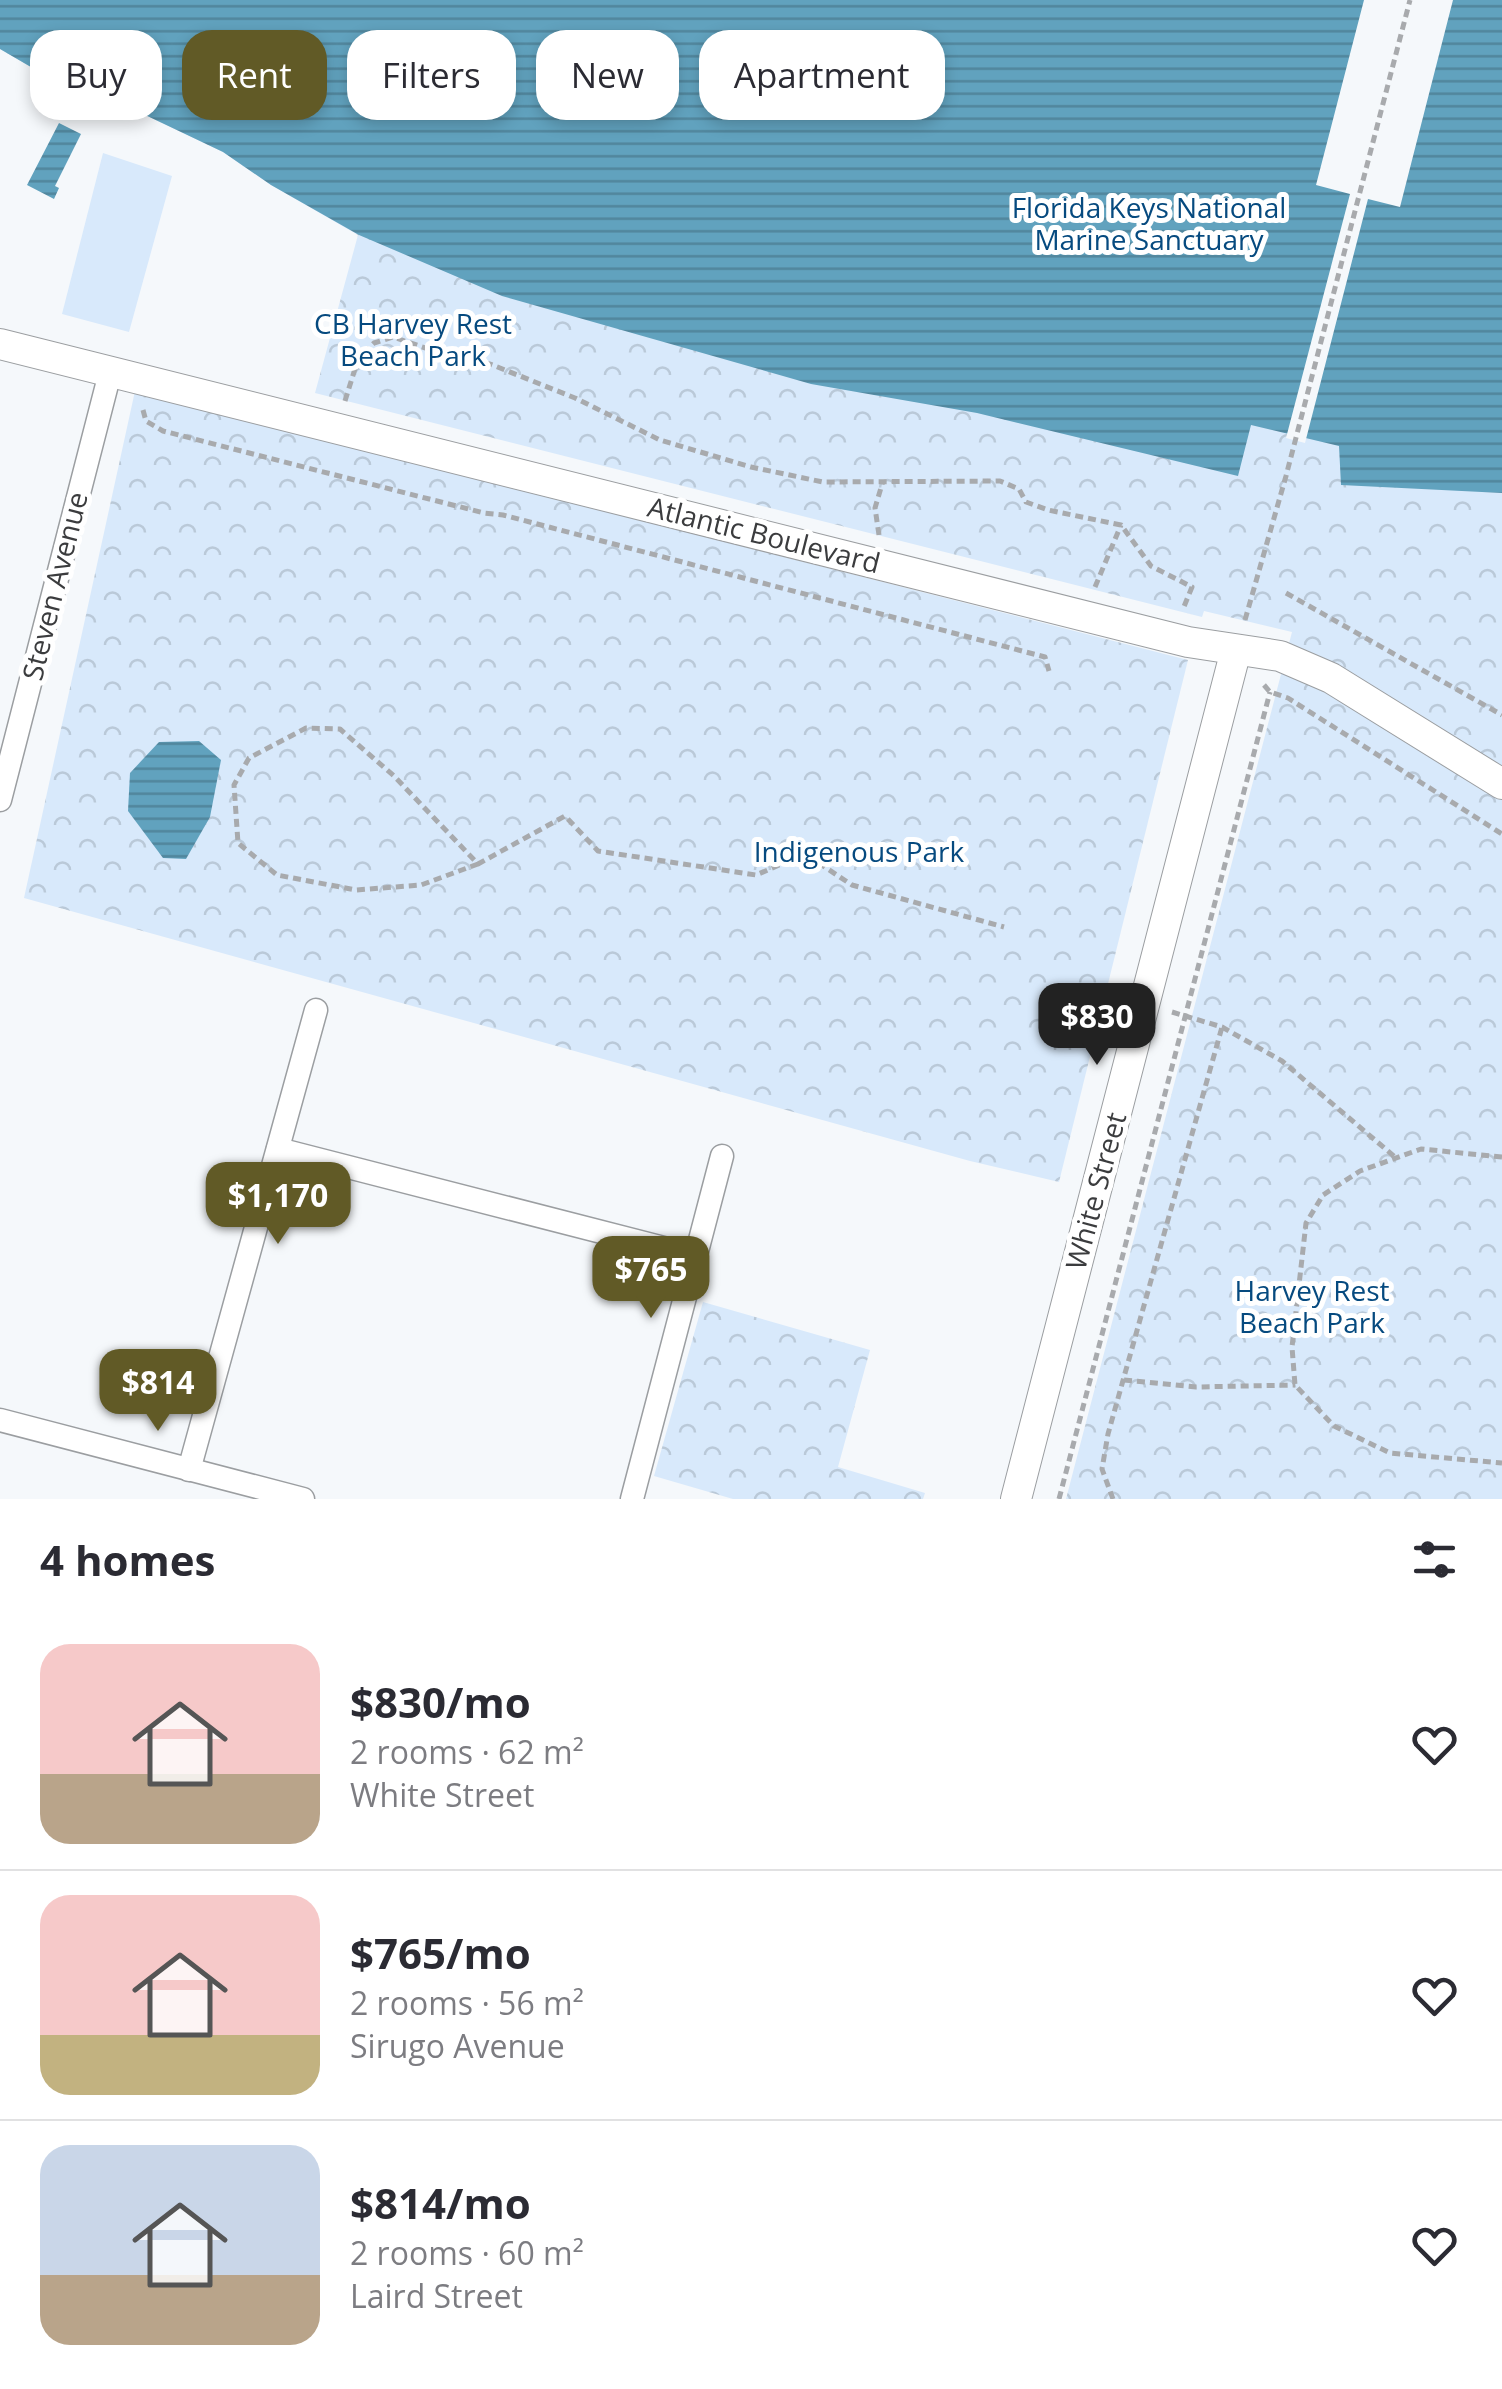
<!DOCTYPE html>
<html lang="en">
<head>
<meta charset="utf-8">
<style>
	:root { --surface:#fff; --page:#f2f2f3; --text:#2b2b33; --muted:#7c7c81; --line:#e1e1e2; --accent:#615a26 }
	body { margin:0; font-family:"Open Sans",sans-serif; background:var(--page); color:var(--text); height:100vh; display:flex; flex-direction:column; font-size:38px; white-space:nowrap }
	* { box-sizing:border-box; margin:0 }
	p { font-size:32px; color:var(--muted) }
	.icon { flex:none; width:55px; height:55px; fill:none; stroke:currentColor; stroke-width:2; stroke-linecap:round; stroke-linejoin:round }
	.map { position:relative; height:1499px; overflow:hidden }
	.drawer { display:flex; flex-direction:column; background:var(--surface); flex:1 }
	.drawer>* { flex:none }
	.guide { position:absolute; left:30px; top:30px; width:1000px; height:90px; display:flex; gap:20px }
	.price { position:absolute; translate:-50% -85px; padding:0 22px; border-radius:20px; background:var(--accent); color:#fff; font-size:32px; line-height:65px; filter:drop-shadow(0 2px 5px #0008) }
	.price::after { content:''; position:absolute; left:50%; top:60px; width:30px; height:22px; margin-left:-15px; background:inherit; clip-path:polygon(0 0,100% 0,50% 100%) }
	.price.active { background:#222; color:#fff }
	ul { padding:0; list-style:none }
	li { display:flex; align-items:center; gap:30px; height:250px; padding:0 40px }
	li+li { border-top:2px solid var(--line) }
	li span { display:grid; place-items:center; flex:none; width:280px; height:200px; border-radius:30px; color:#555 }
	li>.icon { margin-inline-start:auto }
	span .icon { width:120px; height:120px; fill:#fffc; stroke-width:1 }
	li b { font-size:42px }
	h2 { display:flex; justify-content:space-between; align-items:center; height:120px; padding:0 40px; font-size:42px }
	.pill { padding:0 35px; border-radius:30px; background:var(--surface); box-shadow:0 5px 15px #0003; font-size:35px; line-height:90px }
	.pill.active { background:var(--accent); color:#fff }
	.map>svg:first-child { display:block }
</style>
</head>
<body>
<div class="map">
<svg width="1502" height="1499" viewBox="0 0 1502 1499">
	<defs>
		<pattern id="forest-crowns" width="20" height="18" patternUnits="userSpaceOnUse" patternTransform="scale(2.5)"><rect width="20" height="18" fill="#d8e9fb"/><path d="M2 6a3 3 0 1 1 6 0M12 15a3 3 0 1 1 6 0" fill="none" stroke="#bac9d8"/></pattern>
		<pattern id="water-rules" width="6" height="5" patternUnits="userSpaceOnUse" patternTransform="scale(2.5)"><rect width="6" height="5" fill="#61a2be"/><path d="M0 2.5h6" fill="none" stroke="#51859c"/></pattern>
	</defs>
	<rect width="100%" height="100%" fill="#f5f8fb"/>
	<path fill="#d8e9fb" d="M103,153L172,176L129,332L62,314Z"/>
	<g fill="url(#forest-crowns)">
		<path d="M0,0H1502V1499H1066L1292,632L1204,611L1202,617L315,393L358,235L271,185L223,152L141,113L48,77L0,49Z"/>
		<path d="M135,391L1188,660L1059,1182L970,1161L24,898Z"/>
		<path d="M703,1302L870,1350L838,1467L925,1493L923,1499H733L654,1476Z"/>
	</g>
	<g fill="url(#water-rules)">
		<path d="M0,0H1502V493L1341,485L1339,446L1251,425L1238,476L977,413L811,384L502,296L359,235L271,185L223,152L141,113L48,77L0,49Z"/>
		<path d="M59,123L81,134L55,186L59,188L54,199L27,185Z"/>
		<path d="M199,741L221,760L210,817L186,859L163,858L128,811L130,773L159,742Z"/>
	</g>
	<path fill="#f5f8fb" d="M1364,0H1453L1400,207L1368,199L1305,443L1286,438L1350,194L1316,185Z"/>
	<g fill="none" stroke-linecap="round" stroke-linejoin="round">
		<defs>
			<g id="minor">
				<path d="M0,800L110,373"/>
				<path d="M278,1149L695,1256"/>
				<path d="M0,1420L303,1499"/>
				<path d="M189,1470L316,1010"/>
				<path d="M632,1499L722,1156"/>
			</g>
			<g id="tertiary">
				<path d="M0,344L1188,642L1280,656L1331,678L1502,784"/>
				<path d="M1016,1499L1236,650"/>
			</g>
		</defs>
		<use href="#minor" stroke="#9b9ea1" stroke-width="25"/>
		<use href="#tertiary" stroke="#9b9ea1" stroke-width="32"/>
		<g stroke="#a8aaad" stroke-width="5" stroke-dasharray="8 5" stroke-linecap="butt">
			<path d="M345,401L358,359L374,343L393,337L458,359L490,364L575,398L660,440L751,467L823,482L1000,481L1019,489L1026,502L1048,510L1121,525L1151,566L1192,587L1183,609"/>
			<path d="M143,410L146,421L163,431L484,513L503,515L1045,657L1049,671"/>
			<path d="M879,535L875,508L883,481"/>
			<path d="M1095,587L1121,525"/>
			<path d="M1286,593L1502,715"/>
			<path d="M1245,620L1286,476L1410,0"/>
			<path d="M1264,685L1270,692L1288,698L1502,834"/>
			<path d="M478,864L421,885L356,890L277,875L238,843L234,785L249,758L306,728L340,729L394,776L478,864L565,816L598,851L756,875L805,854L852,885L1004,927"/>
			<path d="M1172,1012L1222,1027L1282,1061L1395,1157"/>
			<path d="M1502,1157L1421,1149L1360,1171L1323,1195L1306,1223L1292,1347L1295,1385L1334,1426L1390,1453L1502,1463"/>
			<path d="M1124,1380L1196,1387L1295,1385"/>
			<path d="M1059,1499L1270,692"/>
			<path d="M1113,1499L1102,1469L1108,1434L1222,1027"/>
		</g>
		<use href="#minor" stroke="#fff" stroke-width="22"/>
		<use href="#tertiary" stroke="#fff" stroke-width="30"/>
	</g>
	<g text-anchor="middle" stroke-width="10" stroke-linejoin="round" paint-order="stroke">
		<g font-size="28" fill="#064a7f" stroke="#fff">
			<text x="1149" y="218">Florida Keys National<tspan x="1149" dy="32">Marine Sanctuary</tspan></text>
			<text x="413" y="334">CB Harvey Rest<tspan x="413" dy="32">Beach Park</tspan></text>
			<text x="859" y="862">Indigenous Park</text>
			<text x="1312" y="1301">Harvey Rest<tspan x="1312" dy="32">Beach Park</tspan></text>
		</g>
		<g font-size="28" fill="#3b3c3e" stroke="#fff">
			<text transform="translate(764 535) rotate(14)" y="10">Atlantic Boulevard</text>
			<text transform="translate(55 586) rotate(-76)" y="10">Steven Avenue</text>
			<text transform="translate(1096 1191) rotate(-75)" y="10">White Street</text>
		</g>
	</g>
</svg>
<b class="price active" style="left:1097px;top:1068px">$830</b>
<b class="price" style="left:278px;top:1247px">$1,170</b>
<b class="price" style="left:651px;top:1321px">$765</b>
<b class="price" style="left:158px;top:1434px">$814</b>
<div class="guide">
<a class="pill">Buy</a>
<a class="pill active">Rent</a>
<a class="pill">Filters</a>
<a class="pill">New</a>
<a class="pill">Apartment</a>
</div>
</div>
<section class="drawer">
<h2>4 homes<svg class="icon" aria-label="filters" viewBox="0 0 24 24"><path d="M4 7h16M4 17h16"/><circle cx="9" cy="7" r="2"/><circle cx="15" cy="17" r="2"/></svg></h2>
<ul>
<li><span style="background:linear-gradient(#f6c9c9 65%,#b9a48a 0)"><svg class="icon" aria-label="home" viewBox="0 0 24 24"><path d="M3 11l9-7 9 7M6 9v11h12V9"/></svg></span><div><b>$830/mo</b><p>2 rooms · 62 m²</p><p>White Street</p></div><svg class="icon" aria-label="heart" viewBox="0 0 24 24"><path d="M12 20l-8-8c-3-5 5-10 8-4 3-6 11-1 8 4z"/></svg></li>
<li><span style="background:linear-gradient(#f6c9c9 70%,#c2b280 0)"><svg class="icon" aria-label="home" viewBox="0 0 24 24"><path d="M3 11l9-7 9 7M6 9v11h12V9"/></svg></span><div><b>$765/mo</b><p>2 rooms · 56 m²</p><p>Sirugo Avenue</p></div><svg class="icon" aria-label="heart" viewBox="0 0 24 24"><path d="M12 20l-8-8c-3-5 5-10 8-4 3-6 11-1 8 4z"/></svg></li>
<li><span style="background:linear-gradient(#c9d6e8 65%,#b9a48a 0)"><svg class="icon" aria-label="home" viewBox="0 0 24 24"><path d="M3 11l9-7 9 7M6 9v11h12V9"/></svg></span><div><b>$814/mo</b><p>2 rooms · 60 m²</p><p>Laird Street</p></div><svg class="icon" aria-label="heart" viewBox="0 0 24 24"><path d="M12 20l-8-8c-3-5 5-10 8-4 3-6 11-1 8 4z"/></svg></li>
</ul>
</section>
</body>
</html>
